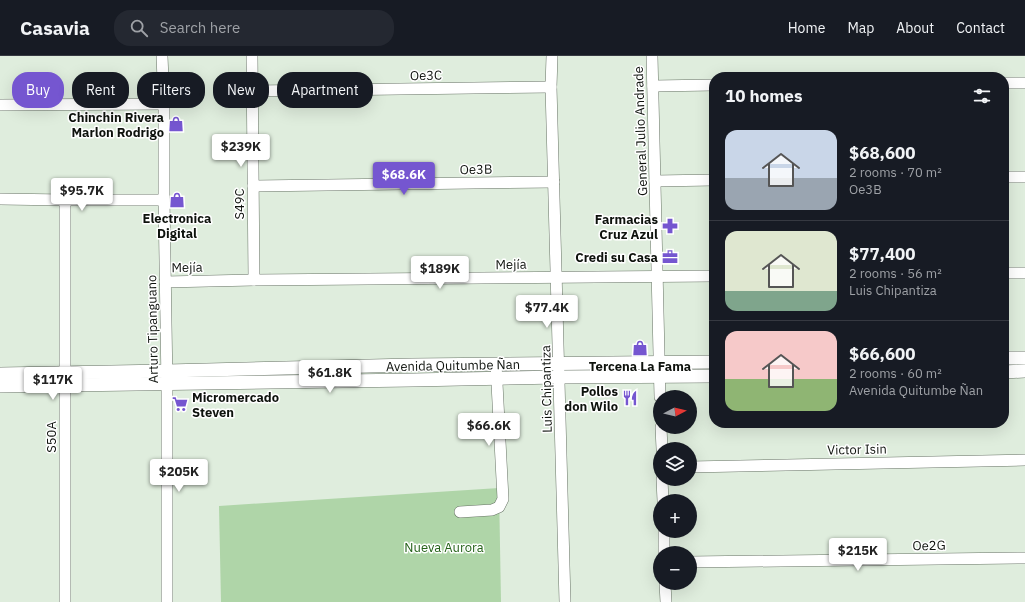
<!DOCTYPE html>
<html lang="en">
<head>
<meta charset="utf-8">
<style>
	:root { --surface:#171b24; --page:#242831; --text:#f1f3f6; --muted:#9ea1a6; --line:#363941; --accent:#7556d0 }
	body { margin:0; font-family:"IBM Plex Sans",sans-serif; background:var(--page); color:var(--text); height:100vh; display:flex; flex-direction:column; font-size:15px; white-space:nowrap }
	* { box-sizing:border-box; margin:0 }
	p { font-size:13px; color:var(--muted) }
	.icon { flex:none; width:22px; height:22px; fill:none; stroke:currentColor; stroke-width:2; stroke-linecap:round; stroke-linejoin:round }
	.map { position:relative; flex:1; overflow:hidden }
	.drawer { position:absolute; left:709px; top:16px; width:300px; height:356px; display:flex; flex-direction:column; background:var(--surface); border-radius:16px; box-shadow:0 4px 16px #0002 }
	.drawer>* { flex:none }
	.hud { position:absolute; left:12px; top:16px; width:380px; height:36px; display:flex; gap:8px }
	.needle { width:26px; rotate:83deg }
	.buttons { position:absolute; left:653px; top:334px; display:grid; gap:8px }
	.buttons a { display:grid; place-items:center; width:44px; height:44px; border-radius:50%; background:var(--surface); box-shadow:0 4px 16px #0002; font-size:20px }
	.price { position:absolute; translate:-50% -34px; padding:0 9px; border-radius:4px; background:#fff; color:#222; font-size:13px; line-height:26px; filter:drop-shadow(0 1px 2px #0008) }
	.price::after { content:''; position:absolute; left:50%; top:24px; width:12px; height:9px; margin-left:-6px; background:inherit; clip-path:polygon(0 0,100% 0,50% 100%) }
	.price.current { background:var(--accent); color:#fff }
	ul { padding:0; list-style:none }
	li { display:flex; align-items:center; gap:12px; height:100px; padding:0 16px }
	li+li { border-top:1px solid var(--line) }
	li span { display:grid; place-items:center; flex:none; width:112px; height:80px; border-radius:12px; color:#555 }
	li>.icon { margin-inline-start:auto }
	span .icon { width:48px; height:48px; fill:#fffc; stroke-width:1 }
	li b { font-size:17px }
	h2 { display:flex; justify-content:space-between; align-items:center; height:48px; padding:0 16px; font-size:17px }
	.chip { padding:0 14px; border-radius:16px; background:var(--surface); box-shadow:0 4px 16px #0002; font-size:14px; line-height:36px }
	.chip.current { background:var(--accent); color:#fff }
	header { display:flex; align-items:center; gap:24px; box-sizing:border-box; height:56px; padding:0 20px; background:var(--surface); border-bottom:1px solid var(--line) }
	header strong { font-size:19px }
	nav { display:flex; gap:22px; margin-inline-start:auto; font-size:14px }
	.search { width:280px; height:36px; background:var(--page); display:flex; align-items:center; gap:10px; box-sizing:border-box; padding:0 14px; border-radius:16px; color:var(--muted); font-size:15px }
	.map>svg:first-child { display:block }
</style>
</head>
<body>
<header>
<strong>Casavia</strong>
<div class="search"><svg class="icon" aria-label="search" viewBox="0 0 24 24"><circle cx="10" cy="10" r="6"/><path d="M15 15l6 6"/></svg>Search here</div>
<nav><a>Home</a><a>Map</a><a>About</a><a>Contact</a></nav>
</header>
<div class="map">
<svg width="1025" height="546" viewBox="0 0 1025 546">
	<rect width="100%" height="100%" fill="#dfeddd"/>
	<path fill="#afd5a8" d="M499,432L501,546H221L219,450Z"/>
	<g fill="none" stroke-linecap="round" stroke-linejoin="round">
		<defs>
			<g id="minor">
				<path d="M162,0L164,48V144L167,328V546"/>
				<path d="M252,0L254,224"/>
				<path d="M552,0L551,31L565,546"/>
				<path d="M652,0L660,341"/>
				<path d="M1004,27H1025"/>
				<path d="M653,30L714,29"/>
				<path d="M252,35L551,31"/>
				<path d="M0,49L164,48"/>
				<path d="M1004,121H1025"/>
				<path d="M655,125L714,124"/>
				<path d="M253,130L554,126"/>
				<path d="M0,143L65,144H164"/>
				<path d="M1004,217H1025"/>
				<path d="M165,226L254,224L714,220"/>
				<path d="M661,371L662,393"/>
				<path d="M690,411L1025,404"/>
				<path d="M662,423L663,445"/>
				<path d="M460,456L492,454L499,451L503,443L496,308"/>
				<path d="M664,475V497"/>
				<path d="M690,506L1025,502"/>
				<path d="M665,527L666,546"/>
				<path d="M65,546V144"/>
			</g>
			<g id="tertiary">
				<path d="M1004,302H1025"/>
				<path d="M1004,316L1025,315"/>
				<path d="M0,318L167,315L412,309L714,306"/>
				<path d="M0,330L413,324L559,321L714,320"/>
			</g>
		</defs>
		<use href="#minor" stroke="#687466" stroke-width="12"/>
		<use href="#tertiary" stroke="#687466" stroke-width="14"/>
		<use href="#minor" stroke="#fff" stroke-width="11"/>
		<use href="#tertiary" stroke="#fff" stroke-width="13"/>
	</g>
	<defs>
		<symbol id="shop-bare" viewBox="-9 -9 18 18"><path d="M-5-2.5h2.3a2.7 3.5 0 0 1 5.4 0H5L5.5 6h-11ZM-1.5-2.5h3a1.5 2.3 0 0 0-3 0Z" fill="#7556d0" stroke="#fff" stroke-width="2.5" paint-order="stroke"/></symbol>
		<symbol id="pharmacy-bare" viewBox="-9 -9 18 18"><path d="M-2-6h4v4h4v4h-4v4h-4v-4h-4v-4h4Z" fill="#7556d0" stroke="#fff" stroke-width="2.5" paint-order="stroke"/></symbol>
		<symbol id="office-bare" viewBox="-9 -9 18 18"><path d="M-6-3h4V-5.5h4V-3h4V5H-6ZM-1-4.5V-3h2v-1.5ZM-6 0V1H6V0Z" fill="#7556d0" stroke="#fff" stroke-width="2.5" paint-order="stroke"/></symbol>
		<symbol id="restaurant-bare" viewBox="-9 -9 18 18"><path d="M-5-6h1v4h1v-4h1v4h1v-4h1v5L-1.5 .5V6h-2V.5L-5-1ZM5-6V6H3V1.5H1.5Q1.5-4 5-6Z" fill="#7556d0" stroke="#fff" stroke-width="2.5" paint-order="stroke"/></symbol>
		<symbol id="supermarket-bare" viewBox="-9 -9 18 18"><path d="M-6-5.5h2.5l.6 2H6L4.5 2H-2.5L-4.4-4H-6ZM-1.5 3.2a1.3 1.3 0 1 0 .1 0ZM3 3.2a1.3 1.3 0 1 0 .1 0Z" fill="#7556d0" stroke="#fff" stroke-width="2.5" paint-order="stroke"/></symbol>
	</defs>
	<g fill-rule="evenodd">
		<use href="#shop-bare" x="165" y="57" width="22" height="22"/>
		<use href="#shop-bare" x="166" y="133" width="22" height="22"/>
		<use href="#pharmacy-bare" x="659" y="159" width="22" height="22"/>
		<use href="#office-bare" x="659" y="190" width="22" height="22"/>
		<use href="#shop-bare" x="629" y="281" width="22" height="22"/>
		<use href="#restaurant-bare" x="619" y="331" width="22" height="22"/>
		<use href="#supermarket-bare" x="169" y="337" width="22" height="22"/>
	</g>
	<g text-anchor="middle" stroke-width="3" stroke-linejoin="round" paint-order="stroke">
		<g font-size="13" fill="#0e120d" stroke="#fff">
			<text transform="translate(426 19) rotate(-1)" y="5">Oe3C</text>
			<text transform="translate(640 75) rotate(-92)" y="5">General Julio Andrade</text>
			<text transform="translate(476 113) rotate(-1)" y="5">Oe3B</text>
			<text transform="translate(239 148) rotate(-90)" y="5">S49C</text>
			<text transform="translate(511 208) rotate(-1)" y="5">Mejía</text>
			<text transform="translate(187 211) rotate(-1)" y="5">Mejía</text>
			<text transform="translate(152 273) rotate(-91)" y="5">Arturo Tipanguano</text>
			<text transform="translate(453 309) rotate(-1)" y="5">Avenida Quitumbe Ñan</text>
			<text transform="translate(546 333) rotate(-91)" y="5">Luis Chipantiza</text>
			<text transform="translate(51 381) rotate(-90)" y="5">S50A</text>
			<text transform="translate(857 393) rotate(-1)" y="5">Victor Isin</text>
			<text transform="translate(929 489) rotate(-1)" y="5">Oe2G</text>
		</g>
		<g font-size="13" font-weight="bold" fill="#0e120d" stroke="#fff" text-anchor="end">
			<text x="164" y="66">Chinchin Rivera<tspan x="164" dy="15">Marlon Rodrigo</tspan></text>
			<text x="177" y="167" text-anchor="middle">Electronica<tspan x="177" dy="15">Digital</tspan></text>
			<text x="658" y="168">Farmacias<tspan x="658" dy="15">Cruz Azul</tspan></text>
			<text x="658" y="206">Credi su Casa</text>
			<text x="640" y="315" text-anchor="middle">Tercena La Fama</text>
			<text x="618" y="340">Pollos<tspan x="618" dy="15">don Wilo</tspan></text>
			<text x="192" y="346" text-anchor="start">Micromercado<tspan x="192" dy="15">Steven</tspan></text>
		</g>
		<g font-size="13" fill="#246118" stroke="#fff">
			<text x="444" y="496">Nueva Aurora</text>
		</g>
	</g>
</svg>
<div class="buttons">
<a><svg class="needle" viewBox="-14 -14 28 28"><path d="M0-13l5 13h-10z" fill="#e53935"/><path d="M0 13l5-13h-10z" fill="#9ea1a6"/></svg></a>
<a><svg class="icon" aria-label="layers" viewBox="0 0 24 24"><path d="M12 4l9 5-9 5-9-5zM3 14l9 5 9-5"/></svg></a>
<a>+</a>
<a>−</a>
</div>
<b class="price" style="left:241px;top:112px">$239K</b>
<b class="price current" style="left:404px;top:140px">$68.6K</b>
<b class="price" style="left:82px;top:156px">$95.7K</b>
<b class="price" style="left:440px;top:234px">$189K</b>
<b class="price" style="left:547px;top:273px">$77.4K</b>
<b class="price" style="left:330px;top:338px">$61.8K</b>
<b class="price" style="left:53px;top:345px">$117K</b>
<b class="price" style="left:489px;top:391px">$66.6K</b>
<b class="price" style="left:179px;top:437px">$205K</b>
<b class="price" style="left:858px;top:516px">$215K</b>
<div class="hud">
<a class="chip current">Buy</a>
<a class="chip">Rent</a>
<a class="chip">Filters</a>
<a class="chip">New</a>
<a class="chip">Apartment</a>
</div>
<section class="drawer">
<h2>10 homes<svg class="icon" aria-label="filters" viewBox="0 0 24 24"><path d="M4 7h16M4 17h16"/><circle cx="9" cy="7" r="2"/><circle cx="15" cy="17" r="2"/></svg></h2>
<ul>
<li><span style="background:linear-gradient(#c9d6e8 60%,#9aa5b1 0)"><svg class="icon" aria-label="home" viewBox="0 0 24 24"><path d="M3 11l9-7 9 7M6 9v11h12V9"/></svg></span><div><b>$68,600</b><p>2 rooms · 70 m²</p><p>Oe3B</p></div></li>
<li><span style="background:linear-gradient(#dfe7d0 75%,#7fa58c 0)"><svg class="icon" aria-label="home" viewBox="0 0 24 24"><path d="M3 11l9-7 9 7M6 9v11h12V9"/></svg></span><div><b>$77,400</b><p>2 rooms · 56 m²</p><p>Luis Chipantiza</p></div></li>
<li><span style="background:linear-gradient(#f6c9c9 60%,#8fb573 0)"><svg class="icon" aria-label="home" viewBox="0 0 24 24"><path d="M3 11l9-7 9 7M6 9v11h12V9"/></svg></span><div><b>$66,600</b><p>2 rooms · 60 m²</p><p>Avenida Quitumbe Ñan</p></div></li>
</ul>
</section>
</div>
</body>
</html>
